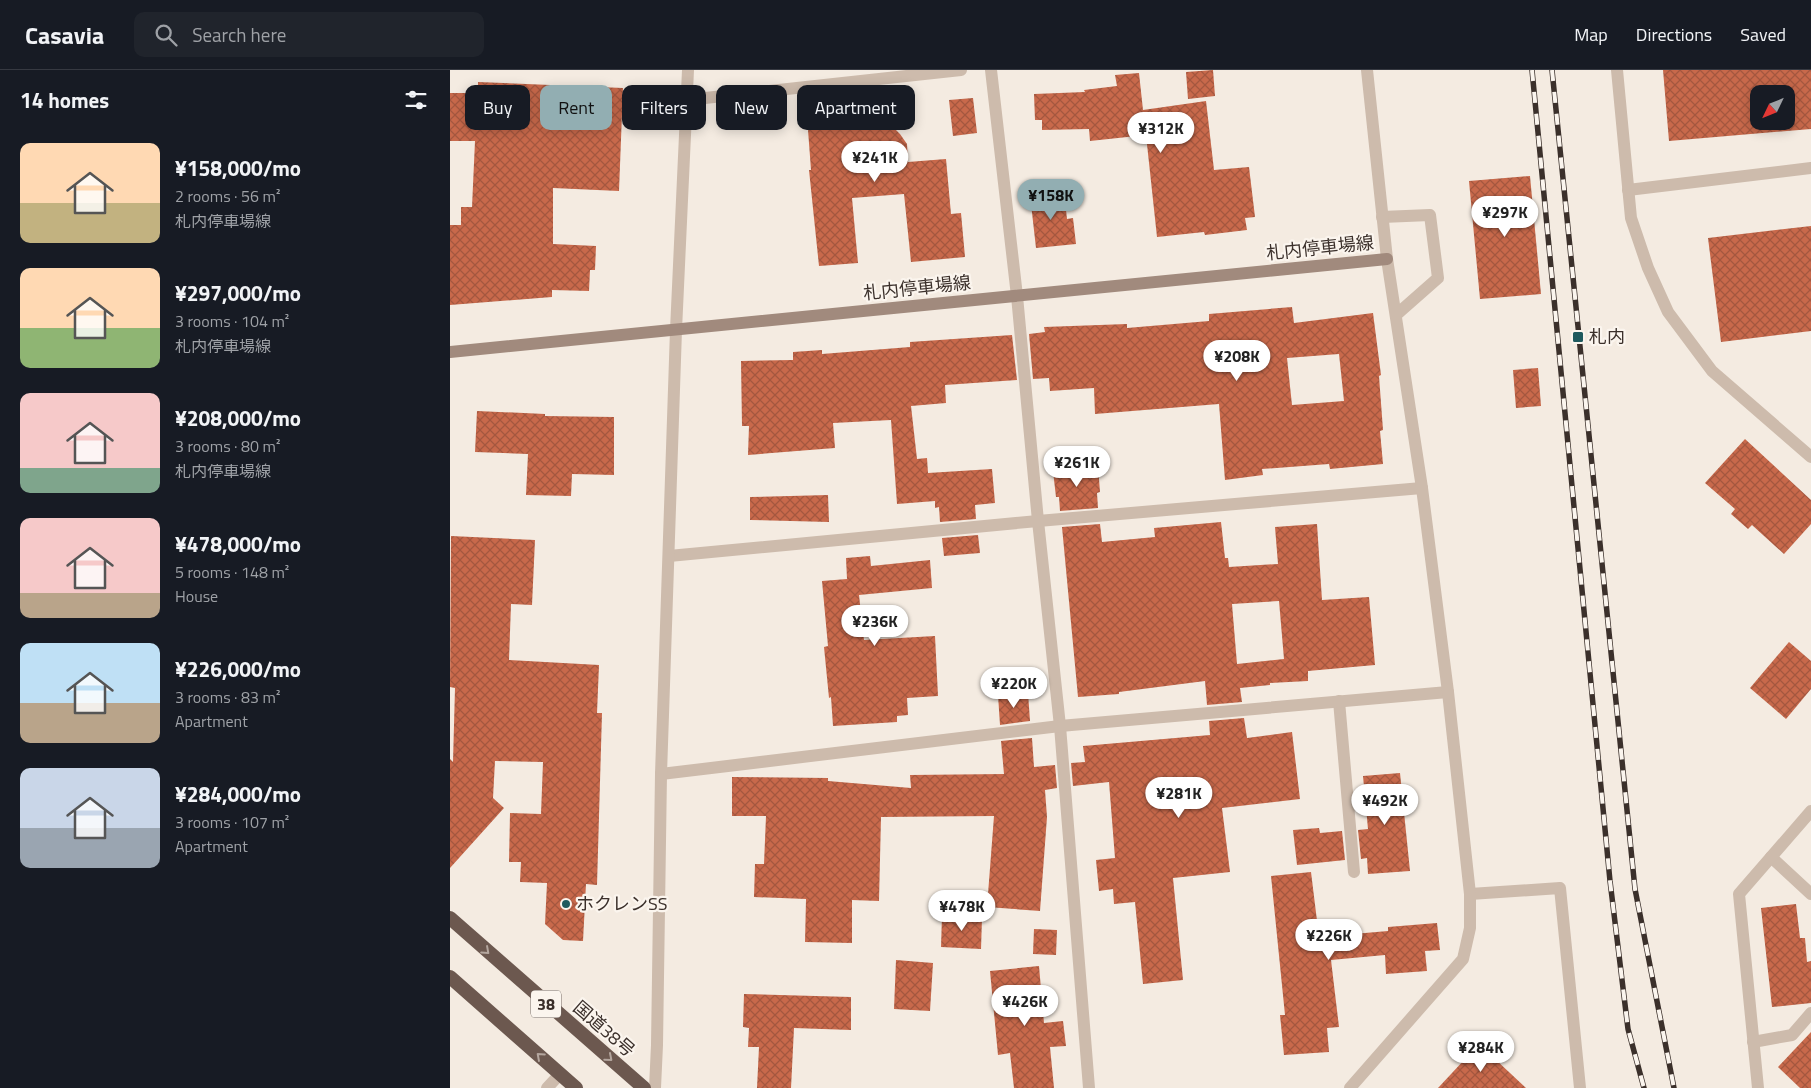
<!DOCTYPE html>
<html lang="en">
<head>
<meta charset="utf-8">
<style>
	:root { --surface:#171b24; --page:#20242c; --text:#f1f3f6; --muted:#9ea1a6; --line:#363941; --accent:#92aeb2 }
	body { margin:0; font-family:"Titillium Web","Noto Sans JP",sans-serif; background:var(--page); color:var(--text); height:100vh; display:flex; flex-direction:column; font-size:19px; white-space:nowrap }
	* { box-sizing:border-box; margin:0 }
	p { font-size:16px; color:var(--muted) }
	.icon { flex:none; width:28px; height:28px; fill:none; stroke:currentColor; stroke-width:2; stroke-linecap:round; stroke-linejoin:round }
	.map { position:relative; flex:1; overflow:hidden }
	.details { display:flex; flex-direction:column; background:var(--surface); width:450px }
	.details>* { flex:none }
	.banner { position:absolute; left:15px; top:15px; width:475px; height:45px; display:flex; gap:10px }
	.needle { width:32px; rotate:227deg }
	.buttons { position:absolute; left:1300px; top:15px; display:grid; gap:10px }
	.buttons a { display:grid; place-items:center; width:45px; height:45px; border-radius:10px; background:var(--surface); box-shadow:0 2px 12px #0003; font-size:25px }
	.price { position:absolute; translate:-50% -42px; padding:0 11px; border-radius:18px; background:#fff; color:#222; font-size:16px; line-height:32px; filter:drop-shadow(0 1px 2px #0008) }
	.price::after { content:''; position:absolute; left:50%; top:30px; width:15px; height:11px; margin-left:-8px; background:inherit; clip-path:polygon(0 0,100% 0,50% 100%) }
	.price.current { background:var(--accent); color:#111 }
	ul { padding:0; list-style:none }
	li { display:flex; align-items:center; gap:15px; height:125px; padding:0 20px }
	li span { display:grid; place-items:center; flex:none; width:140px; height:100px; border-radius:10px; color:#555 }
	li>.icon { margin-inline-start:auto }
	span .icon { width:60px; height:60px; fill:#fffc; stroke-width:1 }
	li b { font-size:21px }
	h2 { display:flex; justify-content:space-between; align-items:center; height:60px; padding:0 20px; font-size:21px }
	.pill { padding:0 18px; border-radius:10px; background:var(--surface); box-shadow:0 2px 12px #0003; font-size:18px; line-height:45px }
	.pill.current { background:var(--accent); color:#111 }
	header { display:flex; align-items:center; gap:30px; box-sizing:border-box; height:70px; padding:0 25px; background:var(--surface); border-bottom:1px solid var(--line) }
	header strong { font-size:24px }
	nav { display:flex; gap:28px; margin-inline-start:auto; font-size:18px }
	.search { width:350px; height:45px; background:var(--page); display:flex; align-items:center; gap:12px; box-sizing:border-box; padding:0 18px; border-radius:10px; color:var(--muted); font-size:19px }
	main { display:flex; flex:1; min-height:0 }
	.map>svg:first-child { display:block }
</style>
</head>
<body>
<header>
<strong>Casavia</strong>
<div class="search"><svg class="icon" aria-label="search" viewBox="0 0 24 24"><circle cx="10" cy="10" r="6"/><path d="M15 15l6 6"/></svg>Search here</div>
<nav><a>Map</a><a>Directions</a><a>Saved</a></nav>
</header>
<main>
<section class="details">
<h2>14 homes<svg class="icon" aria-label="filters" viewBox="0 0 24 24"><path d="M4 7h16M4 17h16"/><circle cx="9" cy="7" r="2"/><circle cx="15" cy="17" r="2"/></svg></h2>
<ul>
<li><span style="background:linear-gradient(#ffd9b3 60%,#c2b280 0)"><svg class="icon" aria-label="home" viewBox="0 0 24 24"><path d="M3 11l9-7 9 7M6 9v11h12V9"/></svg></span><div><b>¥158,000/mo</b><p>2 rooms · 56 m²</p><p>札内停車場線</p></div></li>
<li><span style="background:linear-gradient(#ffd9b3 60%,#8fb573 0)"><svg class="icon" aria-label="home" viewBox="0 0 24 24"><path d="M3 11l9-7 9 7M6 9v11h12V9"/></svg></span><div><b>¥297,000/mo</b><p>3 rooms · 104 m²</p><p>札内停車場線</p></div></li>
<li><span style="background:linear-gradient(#f6c9c9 75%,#7fa58c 0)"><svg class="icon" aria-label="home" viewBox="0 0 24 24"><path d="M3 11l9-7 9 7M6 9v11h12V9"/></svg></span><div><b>¥208,000/mo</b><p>3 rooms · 80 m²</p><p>札内停車場線</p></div></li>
<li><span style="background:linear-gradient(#f6c9c9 75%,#b9a48a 0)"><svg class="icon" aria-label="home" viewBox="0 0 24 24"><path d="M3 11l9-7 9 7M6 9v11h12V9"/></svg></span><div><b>¥478,000/mo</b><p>5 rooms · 148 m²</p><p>House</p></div></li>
<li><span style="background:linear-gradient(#bfe0f5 60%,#b9a48a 0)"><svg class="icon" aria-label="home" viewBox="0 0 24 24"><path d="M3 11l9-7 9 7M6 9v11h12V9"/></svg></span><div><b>¥226,000/mo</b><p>3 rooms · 83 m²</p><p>Apartment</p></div></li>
<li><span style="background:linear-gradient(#c9d6e8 60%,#9aa5b1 0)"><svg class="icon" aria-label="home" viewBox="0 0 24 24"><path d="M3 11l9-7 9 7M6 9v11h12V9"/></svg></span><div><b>¥284,000/mo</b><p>3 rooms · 107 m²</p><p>Apartment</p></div></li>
</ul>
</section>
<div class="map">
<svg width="1361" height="1018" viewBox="0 0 1361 1018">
	<defs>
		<pattern id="building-cross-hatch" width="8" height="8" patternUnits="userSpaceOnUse" patternTransform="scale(1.25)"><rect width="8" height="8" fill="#c8694b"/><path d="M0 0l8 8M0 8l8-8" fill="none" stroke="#a4573f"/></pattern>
	</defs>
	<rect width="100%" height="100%" fill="#f4ebe1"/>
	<g fill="url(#building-cross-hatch)" fill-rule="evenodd">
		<path d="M763,0L765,26L738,29L736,2Z"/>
		<path d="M1213,0H1361V59L1219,71ZM1309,24H1336V51H1309Z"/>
		<path d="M689,3L693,40L756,31L764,100L799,97L805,147L795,148L797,160L755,165L754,162L707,167L696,65L640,71L639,59L592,60V50H585L584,24L635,22L634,20L667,16L665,5Z"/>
		<path d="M28,12L173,18L169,121L103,118V174L146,176L145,200H140L139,221L102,220V227L0,235V155H11V137H22L25,71H0V23H28Z"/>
		<path d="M523,28L527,63L503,66L499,30Z"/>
		<path d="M382,31V36L439,31L440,54L450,64L457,74L458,92L496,89L501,144L511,143L515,187L461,192L454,124L402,128L408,193L369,196L359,100H361L356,33Z"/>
		<path d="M1080,106L1091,224L1030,229L1019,111Z"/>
		<path d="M609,121L610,131H615L617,149L623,148L626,174L586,178L580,125Z"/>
		<path d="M1361,156V261L1271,272L1258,168Z"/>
		<path d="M842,237L844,253L923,243L931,305L929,306L933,360L930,361L933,394L880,399L879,394L812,399L813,405L775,410L769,334L645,344L644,318L600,321L599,308L583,309L579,264L595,262L594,257L677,254V258L759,251V244ZM889,284L894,331L842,335L837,288Z"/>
		<path d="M562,265L567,310L495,315L496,333L461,336L467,389L477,388L478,403L542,399L545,433L525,435L526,449L490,452L489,437L485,438V431L447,434L441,350L383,353L385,378L298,385L299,356H292L291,291L343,290V282L372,280V284L460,277V272Z"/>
		<path d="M1088,298L1091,336L1066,338L1063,300Z"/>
		<path d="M27,341L95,344V346L164,347V405L122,404L121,426L76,425L78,384L25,382Z"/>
		<path d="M1295,369L1361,430V454L1334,484L1302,455L1298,459L1281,444L1285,439L1255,413Z"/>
		<path d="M648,396L650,422L647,423L648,438L610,441L609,427H606L603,401Z"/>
		<path d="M378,425L379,452L300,450V427Z"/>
		<path d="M771,452L775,488H778L779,497L828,494L825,457L867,454L872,530L919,527L925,595L858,601V611L820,613V615L790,618L792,632L757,635L755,611L669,622V624L628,627L612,457L650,454L652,472L705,467L704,458ZM829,531L834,589L787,594L782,534Z"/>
		<path d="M528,465L530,483L494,486L492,468Z"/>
		<path d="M1,466L85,470L82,535L61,534L59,590L149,595L147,643H152L147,815L136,814L133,871L113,870L95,854L97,813L70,812L71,792H59L60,743L91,744L93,692L45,691L43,728L54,738L0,798V689L3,692L5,618L0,617Z"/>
		<path d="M420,486L421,496L480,490L482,518L409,525L414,570L485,566L488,626L457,628L458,645L447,646V652L383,656L381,627L379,628L374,577L378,576L372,511L397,509L396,488Z"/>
		<path d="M1339,572L1361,591V619L1336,649L1300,618Z"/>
		<path d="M578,623L580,651L550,655L548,625Z"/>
		<path d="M794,648L797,668L842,662L850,729L772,738L780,802L723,808L733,910L693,914L685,832L664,834L663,819L649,821L646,790L665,788L659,712L623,716L621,693L635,692L633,676L760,665L759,651Z"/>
		<path d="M582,668L584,697L605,695L607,718L595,720L597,747L590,841L537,837L544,746L431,747L429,831L402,830V873L355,872L356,829L304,827L305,794H314L316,746H282V707L378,708V711L461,718L460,705L554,704L551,671Z"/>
		<path d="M950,703L960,801L918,804L917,788L911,789L908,760L918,759L913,706Z"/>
		<path d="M869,758L870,763L892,761L895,790L847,795L843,760Z"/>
		<path d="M861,802L869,867L938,861V857L987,853L990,880L975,881L977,901L936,904L935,885L881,890L889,957L877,958L879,982L834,985L830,945H835L821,806Z"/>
		<path d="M1346,834L1350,868H1355L1357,892L1361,891V933L1322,937L1311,838Z"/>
		<path d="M492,846L532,848L531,879L491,877Z"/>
		<path d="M584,859L607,860L606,885L583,884Z"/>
		<path d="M446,890L483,893L480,941L444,939Z"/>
		<path d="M589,896L594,953L613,951L616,976L600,977L604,1018H564L560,983L548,985L540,901Z"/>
		<path d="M294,924L401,927V960L344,958L341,1018H307L309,977H298L299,958L293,957Z"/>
		<path d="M1361,962V1018H1350L1328,997Z"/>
		<path d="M1029,974L1076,1018H988Z"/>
	</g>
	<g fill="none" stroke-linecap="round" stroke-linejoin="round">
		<g stroke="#cdbbac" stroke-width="12">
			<path d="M1178,120L1361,98"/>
			<path d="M932,147L980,145L988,208L946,245"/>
			<path d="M889,631L904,802"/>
			<path d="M1321,787L1361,824"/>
			<path d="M1303,972L1342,965L1361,943"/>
			<path d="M97,1018L110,1004"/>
		</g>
		<g stroke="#cdbbac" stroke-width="12">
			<path d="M541,0L567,226L588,451L610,656L639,1018"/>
			<path d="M237,30L511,0"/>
			<path d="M219,486L588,451L972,418"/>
			<path d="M211,704L610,656L998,622"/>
			<path d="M1020,824L1110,818L1130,1018"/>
			<path d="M205,1018L207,975L211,704L226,260L238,0"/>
			<path d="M900,1018L1013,889L1020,858V824L998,622L972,418L937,189L917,0"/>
			<path d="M1308,1018L1289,824L1361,741"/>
		</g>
		<path stroke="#cdbbac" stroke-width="12" d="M1167,0L1181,148L1198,198L1218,242L1262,301L1361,387"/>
		<path stroke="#a18a7d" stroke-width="12" d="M0,282L937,189"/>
		<g stroke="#6c584f" stroke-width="14">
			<path d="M0,848L194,1018"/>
			<path d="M0,907L126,1018"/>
		</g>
		<defs>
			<g id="rail">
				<path d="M1082,0L1160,811L1178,959L1194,1018"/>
				<path d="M1102,0L1185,819L1224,1018"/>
			</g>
		</defs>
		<use href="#rail" stroke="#3b302b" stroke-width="5.5"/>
		<use href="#rail" stroke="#fbf5ee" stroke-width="4" stroke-dasharray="11" stroke-linecap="butt"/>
	</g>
	<defs><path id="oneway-chevron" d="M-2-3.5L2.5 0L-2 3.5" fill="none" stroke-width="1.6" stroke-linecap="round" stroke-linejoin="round" transform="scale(1.25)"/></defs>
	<g stroke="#b4a69e">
		<use href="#oneway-chevron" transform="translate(36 881) rotate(42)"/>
		<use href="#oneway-chevron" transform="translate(90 986) rotate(-138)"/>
		<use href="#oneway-chevron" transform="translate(159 988) rotate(41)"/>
	</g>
	<g fill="#1f5a5e" stroke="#fbf5ee" stroke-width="2">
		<rect x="1122" y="261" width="12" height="12" rx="2.5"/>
		<circle cx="116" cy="834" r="5"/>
	</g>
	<g text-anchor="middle" stroke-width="4.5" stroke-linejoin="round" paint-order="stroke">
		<rect fill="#fbf5ee" stroke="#756b66" stroke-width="1" x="81" y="920.5" width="30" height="27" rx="4"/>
		<g font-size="16" font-weight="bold" fill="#3b302b">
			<text x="96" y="940">38</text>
		</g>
		<g font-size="18" fill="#3b302b" stroke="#fbf5ee">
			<text transform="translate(870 178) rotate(-6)" y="6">札内停車場線</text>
			<text transform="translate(467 218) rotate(-6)" y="6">札内停車場線</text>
			<text transform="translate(154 959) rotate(41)" y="6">国道38号</text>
		</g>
		<g font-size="18" fill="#3b302b" stroke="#fbf5ee" text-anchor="start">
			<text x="1139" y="273">札内</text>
			<text x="126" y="840">ホクレンSS</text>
		</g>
	</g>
</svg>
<div class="buttons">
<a><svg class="needle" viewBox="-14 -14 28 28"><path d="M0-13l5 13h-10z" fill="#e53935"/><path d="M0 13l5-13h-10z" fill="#9ea1a6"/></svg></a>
</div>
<b class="price" style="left:711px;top:84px">¥312K</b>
<b class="price" style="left:425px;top:113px">¥241K</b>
<b class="price current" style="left:601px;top:151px">¥158K</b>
<b class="price" style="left:1055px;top:168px">¥297K</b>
<b class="price" style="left:787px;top:312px">¥208K</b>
<b class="price" style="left:627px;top:418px">¥261K</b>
<b class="price" style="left:425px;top:577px">¥236K</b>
<b class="price" style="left:564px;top:639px">¥220K</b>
<b class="price" style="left:729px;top:749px">¥281K</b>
<b class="price" style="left:935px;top:756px">¥492K</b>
<b class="price" style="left:512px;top:862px">¥478K</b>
<b class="price" style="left:879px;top:891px">¥226K</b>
<b class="price" style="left:575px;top:957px">¥426K</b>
<b class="price" style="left:1031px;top:1003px">¥284K</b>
<div class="banner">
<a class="pill">Buy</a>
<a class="pill current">Rent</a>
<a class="pill">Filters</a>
<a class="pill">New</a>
<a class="pill">Apartment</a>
</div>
</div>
</main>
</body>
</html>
